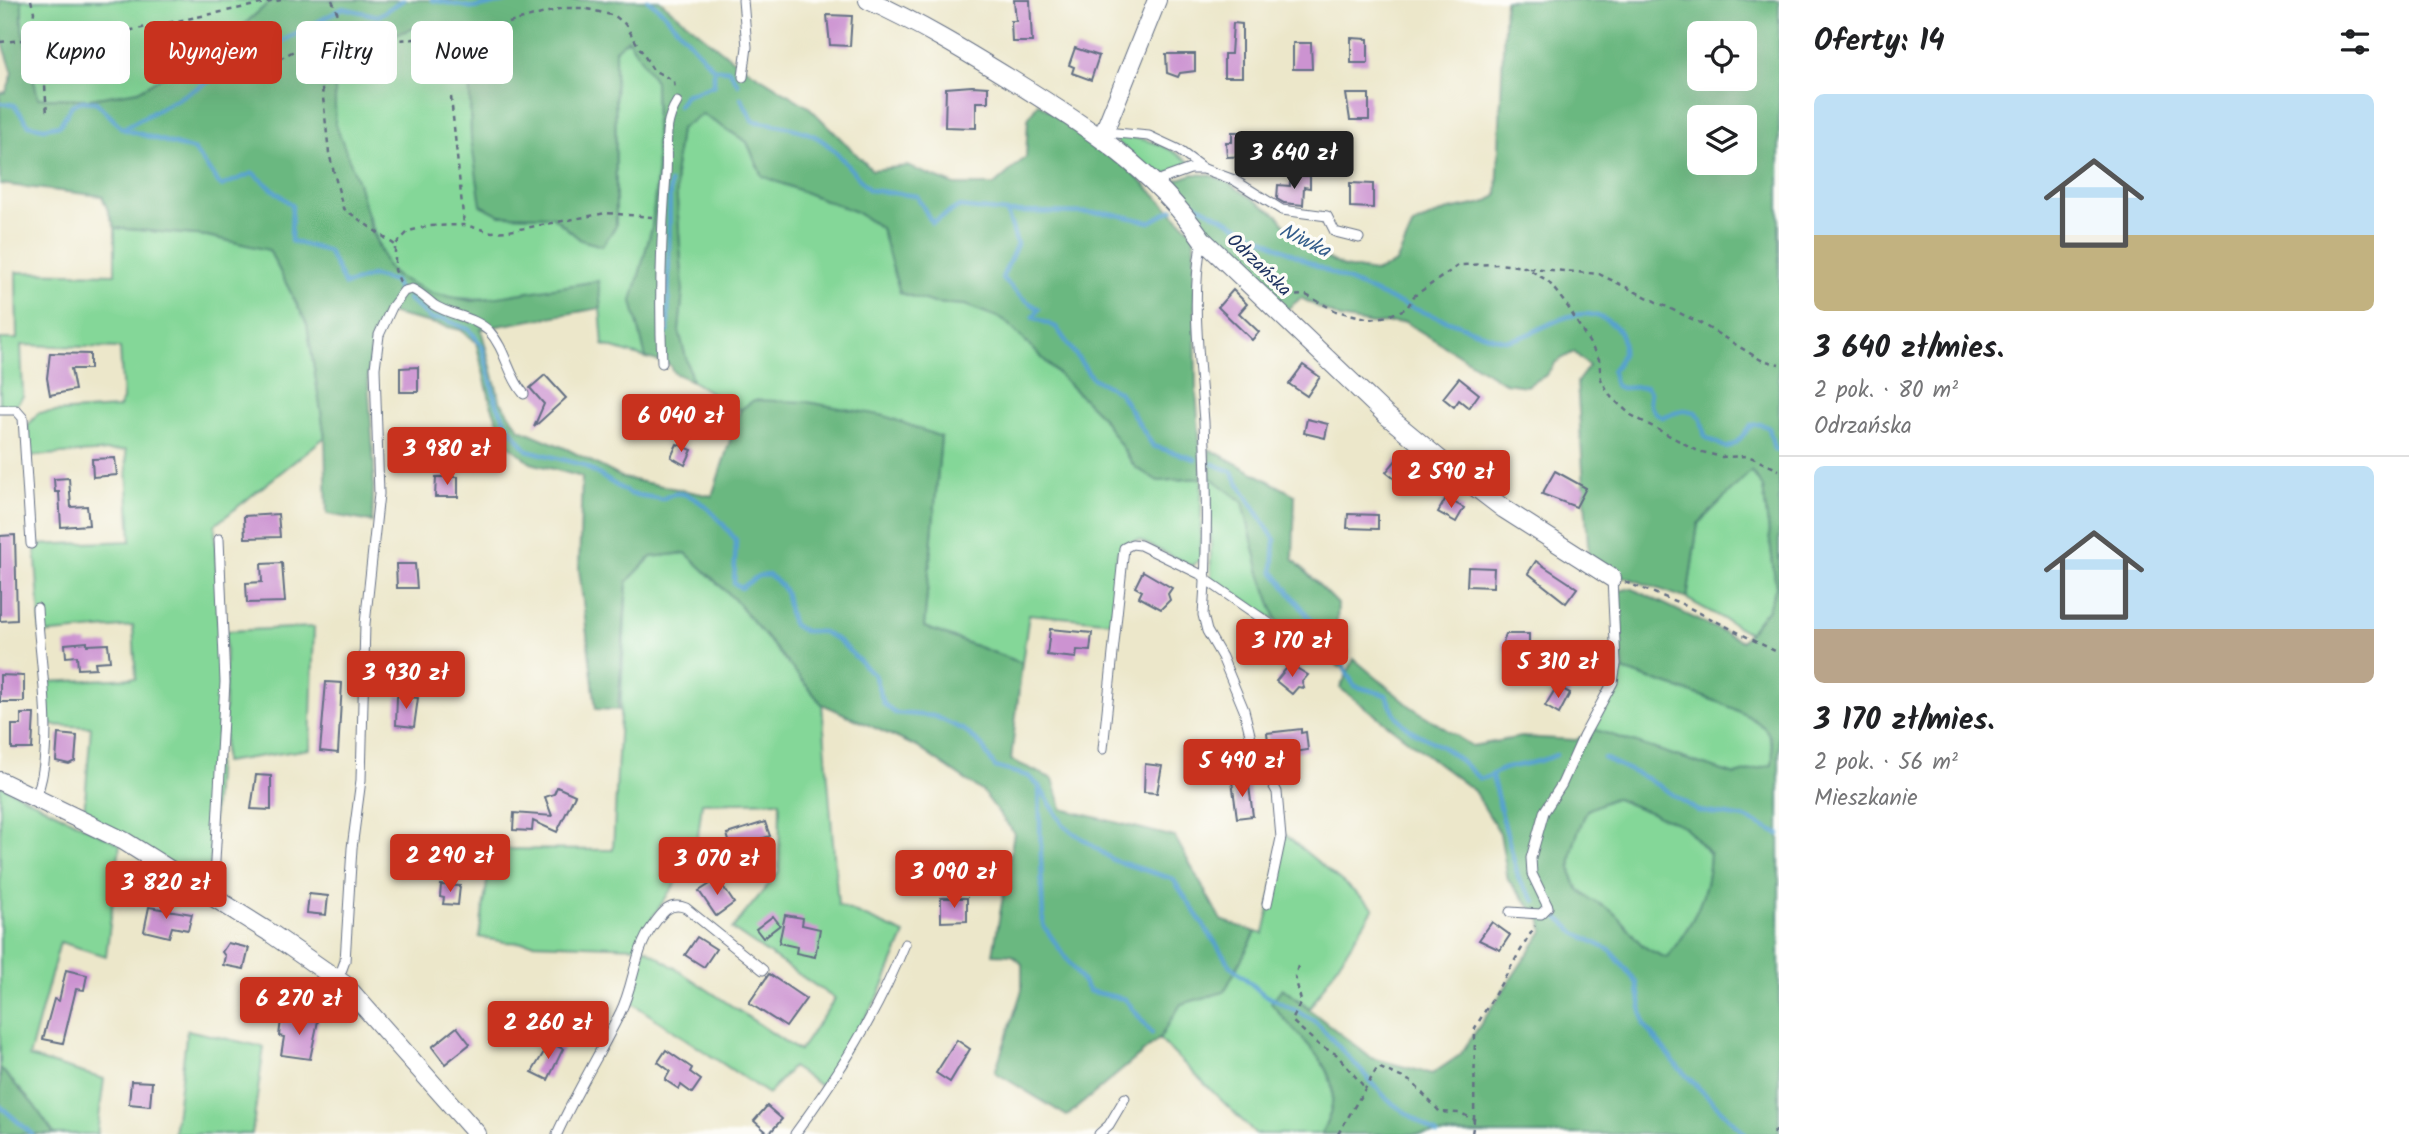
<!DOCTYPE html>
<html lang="pl">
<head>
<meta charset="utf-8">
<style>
	:root { --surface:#fff; --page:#f2f2f2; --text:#202124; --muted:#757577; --line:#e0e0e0; --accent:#c8321e }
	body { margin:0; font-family:Kalam,sans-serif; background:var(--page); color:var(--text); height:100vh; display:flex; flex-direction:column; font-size:26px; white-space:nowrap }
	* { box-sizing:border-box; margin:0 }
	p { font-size:23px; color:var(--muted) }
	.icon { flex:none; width:38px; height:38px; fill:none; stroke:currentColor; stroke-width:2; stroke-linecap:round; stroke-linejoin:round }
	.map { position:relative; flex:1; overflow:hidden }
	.side { display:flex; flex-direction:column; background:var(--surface); width:630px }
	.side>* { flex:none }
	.guide { position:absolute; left:21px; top:21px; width:665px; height:63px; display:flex; gap:14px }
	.tools { position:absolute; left:1687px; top:21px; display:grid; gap:14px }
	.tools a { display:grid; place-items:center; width:70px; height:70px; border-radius:10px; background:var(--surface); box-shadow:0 7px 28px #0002; font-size:35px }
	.price { position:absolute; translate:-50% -60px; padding:0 16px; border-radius:7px; background:var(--accent); color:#fff; font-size:23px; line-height:46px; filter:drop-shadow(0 2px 4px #0008) }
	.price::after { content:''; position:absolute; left:50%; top:42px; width:21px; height:16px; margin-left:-10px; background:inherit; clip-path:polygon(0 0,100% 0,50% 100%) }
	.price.selected { background:#222; color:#fff }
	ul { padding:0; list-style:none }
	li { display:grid; align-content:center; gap:14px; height:371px; padding:0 35px }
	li+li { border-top:2px solid var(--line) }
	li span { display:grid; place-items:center; height:217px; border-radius:10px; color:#555 }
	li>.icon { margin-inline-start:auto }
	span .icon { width:126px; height:126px; fill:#fffc; stroke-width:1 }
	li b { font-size:30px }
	h2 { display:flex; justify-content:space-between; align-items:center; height:84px; padding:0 35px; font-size:30px }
	.chip { padding:0 24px; border-radius:10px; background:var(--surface); box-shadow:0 7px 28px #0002; font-size:24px; line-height:63px }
	.chip.selected { background:var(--accent); color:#fff }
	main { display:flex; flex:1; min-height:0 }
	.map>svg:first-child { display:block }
</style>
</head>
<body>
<main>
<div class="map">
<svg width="1779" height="1134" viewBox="0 0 1779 1134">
	<rect width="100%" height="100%" fill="#fdfcf7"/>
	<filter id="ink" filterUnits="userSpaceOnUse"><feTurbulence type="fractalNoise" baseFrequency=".0143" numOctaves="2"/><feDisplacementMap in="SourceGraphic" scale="14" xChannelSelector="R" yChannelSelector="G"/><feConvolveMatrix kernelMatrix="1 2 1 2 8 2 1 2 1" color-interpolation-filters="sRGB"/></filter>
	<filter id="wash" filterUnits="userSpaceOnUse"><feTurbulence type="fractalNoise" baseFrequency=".00686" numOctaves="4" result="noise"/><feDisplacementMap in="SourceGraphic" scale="28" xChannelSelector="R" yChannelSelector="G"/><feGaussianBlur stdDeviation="1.57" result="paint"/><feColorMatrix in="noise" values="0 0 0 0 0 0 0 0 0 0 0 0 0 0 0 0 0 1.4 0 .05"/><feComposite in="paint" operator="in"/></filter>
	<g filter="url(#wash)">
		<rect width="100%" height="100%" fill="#ece7ca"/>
		<g fill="#84d798" stroke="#50837b" stroke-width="2">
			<path d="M22,0H272L232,35L137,92L90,99L38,98L22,29Z"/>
			<path d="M418,27L453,29L469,53L471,138L500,215L552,216L581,240L616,226L615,49L628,39L655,81L657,175L652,227L633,301L646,358L603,345L598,281C535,291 437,322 387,267L335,123V78L345,50Z"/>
			<path d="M701,114L747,142L762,176L856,212L881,228L901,293L934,303L965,305L1003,319L1102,417L1135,467L1159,481L1202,478L1200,559L1192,566L1139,540C1128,541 1122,543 1117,554L1113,622L1029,614L1022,663L924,627L941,437L754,400L740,410L692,381L679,331L683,290L675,169L680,129Z"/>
			<path d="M1110,135C1145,138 1164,142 1193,165L1160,176L1153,175Z"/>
			<path d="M115,228L207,236L269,250L307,324L325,437L215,525L221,694L209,883L206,886L84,813L91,727L49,725L45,682L136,678L133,626L41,634L35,545L131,541L126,450L29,456L28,426L38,413L118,408L123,400L120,348L21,345L23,396L16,405H0V339H17L16,272L115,274Z"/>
			<path d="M1750,471L1763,487L1776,587L1768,609L1749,633L1687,599L1698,524Z"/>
			<path d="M1210,477L1243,502L1260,573L1277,621L1211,578Z"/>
			<path d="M686,553L734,599L822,704L838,905L905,934L879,995L824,1088L792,1067L768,1094L629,1001L645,948L799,1051L835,999L732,929L779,872L780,801L702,803L696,853L648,924L637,947L504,942L479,937L492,849L613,850L627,582L651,557Z"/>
			<path d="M314,627L310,749L224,762L226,631Z"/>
			<path d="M1623,670C1659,683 1733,702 1761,725C1773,734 1774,752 1773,765L1735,775L1593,729Z"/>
			<path d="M0,785L120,844L106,956L60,942L29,1057L104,1079L97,1134H54L33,1104L0,1068Z"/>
			<path d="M1614,798L1684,826L1710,854C1708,899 1693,922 1667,958C1634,945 1640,941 1618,917C1610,907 1596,904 1586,896C1557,874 1576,836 1587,810Z"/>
			<path d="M1284,834L1374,908L1310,1008L1282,988L1272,1003C1305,1048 1356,1073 1321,1134H1256L1159,1039L1181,1004L1224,992L1256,932L1264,934Z"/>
			<path d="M187,1030L264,1047L252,1134H174Z"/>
		</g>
		<g fill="#6bb880" stroke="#43746f" stroke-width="2" fill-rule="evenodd">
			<path d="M0,0H22V29L38,98L90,99L138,91L232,35L272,0H659L733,60L810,108L872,170L907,166L955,185H994L1026,157L1028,119L1038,103L1119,159L1194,234L1196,389L1202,478L1158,481L1135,467L1102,417L1003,319L965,305L934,303L900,293L881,228L856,212L762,176L747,142L702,114L680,129L675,169L683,290L679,331L692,381L674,373L669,364L646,358L632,301L652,227L657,175L655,81L628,39L615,50L616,226L602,246L581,240L552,216L500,215L481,205L471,138L469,54L453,29L418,27L345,50L335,78V123L358,182L370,226L387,267L395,276L432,293L472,301L598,281L601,308L481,329L500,401L520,429L567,449L623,478L712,496L740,410L754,400L807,402L885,416L941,437L924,627L1022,663L1011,760L1053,779L1062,809L1175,837L1221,920L1256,932L1224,992L1181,1004L1159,1039L1067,1116L995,1072L1022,990V964L1012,955L993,954L1014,833L983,792L917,747L822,704L734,599L686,553L651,557L627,582L618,710L596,709L579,569L582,477L531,463L506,443L491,404L476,342L461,330L384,312L372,336L368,378L374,467L372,522L327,514L325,437L307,324L269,250L207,236L115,228L102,196L0,184V93L6,92L13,73L0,34Z"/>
			<path d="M1505,0H1779V1134H1321C1356,1073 1305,1048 1271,1003L1282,988L1371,1058L1432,1074L1460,1055L1543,931L1542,921L1508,880L1500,833L1474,791L1340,688L1354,659L1410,706L1472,746L1521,737L1576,740L1593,729L1735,775L1772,765C1774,752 1773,734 1761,725C1734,702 1658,683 1623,670L1617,606L1619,591L1631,588L1742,641L1768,609L1776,587L1763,487L1751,471L1698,524L1687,599L1614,573L1589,559L1577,382L1589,366L1574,352L1556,362L1545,376L1526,386L1505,383L1405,322L1372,324L1340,318L1301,298L1286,310L1217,245L1170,190L1173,181L1193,174L1210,175L1225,181L1279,216L1292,235L1315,252L1344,267L1375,272L1396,263L1413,225L1445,211L1484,203L1497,196ZM1699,33H1745V79H1699ZM1699,117H1745V163H1699ZM1614,798L1684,826L1710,854C1708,899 1693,922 1667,958C1634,945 1641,941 1618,917C1610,907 1596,904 1586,896C1557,874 1576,837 1587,810Z"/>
			<path d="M1209,449L1295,495L1293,559L1338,604L1336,639L1348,652L1340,667L1277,621L1260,573L1243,502L1210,477Z"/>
			<path d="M0,1068L33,1104L54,1134H0Z"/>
		</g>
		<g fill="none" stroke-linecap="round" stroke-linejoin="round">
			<g stroke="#57a2cf" stroke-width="4.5">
				<path d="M432,0L474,8L514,0"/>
				<path d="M648,0L661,10L714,69L729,70L738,84"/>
				<path d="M741,98L753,121C825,132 822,136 869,190L917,196L932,223L958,207L1007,212L1109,213L1150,222L1173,209"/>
				<path d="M0,103L14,105L29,125L44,128L60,125L72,105L82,101L96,102L123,129L194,150L221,186L253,173L292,205L291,241L328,251L345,285L372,276L394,281L398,290"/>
				<path d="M678,106L685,95L714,85V69"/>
				<path d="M124,128L343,8L378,16L403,0"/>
				<path d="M1181,204L1188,200C1275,245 1360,292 1454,323C1469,328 1488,338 1504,340C1530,342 1567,303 1600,317C1628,329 1629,351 1612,371L1615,385L1621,388L1646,387L1650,392C1648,404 1651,411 1662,417L1684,410L1695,412L1701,419L1705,437L1727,448L1736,443L1752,425L1761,424L1769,428L1774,449L1779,451"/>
				<path d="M1007,212L1017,244L1002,278L1021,297L1039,309L1033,317L1056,327L1092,378L1119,392L1153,446L1195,459"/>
				<path d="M408,299L431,319H444L470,330L482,346L496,402L507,424L527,450L583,465L630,494L663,499C689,478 721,522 736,540L734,583L741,588L758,576L769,575C794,592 783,601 793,625L804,631L823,632L839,641L874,675L884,704L895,713L934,716L964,730L982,746L995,767L1028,776L1039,786L1064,826L1113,860L1173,879L1230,965L1263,994L1314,1020L1389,1101L1437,1134"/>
				<path d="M668,332L670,183"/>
				<path d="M1213,464L1231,471L1275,540L1273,571L1324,637C1339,648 1343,671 1355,686L1386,695C1402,737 1419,730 1451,753C1461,760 1470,770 1480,779C1491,777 1496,771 1506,768C1524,764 1539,763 1556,755"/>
				<path d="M1604,758L1650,780L1698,811L1745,818L1779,834"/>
				<path d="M1492,777L1519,880L1535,901"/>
				<path d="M1039,786L1043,925L1089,991L1125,999L1152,1033"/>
				<path d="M1554,914L1576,933L1611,951L1637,983L1644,1025L1678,1067L1745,1134"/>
				<path d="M0,1106L32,1134"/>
			</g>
		</g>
		<g id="blocks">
			<g fill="#cc93d1">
				<path d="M1014,0H1030L1032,42H1012L1011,21H1016Z"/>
				<path d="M827,15L852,16L850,46L830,45Z"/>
				<path d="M1233,23L1242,24V77H1224V54H1231Z"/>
				<path d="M1351,38L1368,39V63H1351Z"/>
				<path d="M1293,43H1311L1312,69H1293Z"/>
				<path d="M1075,48L1099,56L1091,80L1072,73L1074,67L1069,65Z"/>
				<path d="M1166,54H1195V71L1180,73L1178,77L1167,73Z"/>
				<path d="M972,86L988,87V102H976V128L945,127L946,88Z"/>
				<path d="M1346,94H1369V120H1350Z"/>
				<path d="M1232,132H1244V142H1249V156L1227,157L1226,142H1232Z"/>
				<path d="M1296,175L1310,176V188L1304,187L1303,205L1284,203L1277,199L1278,185L1290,186V182H1296Z"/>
				<path d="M1350,183L1373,184V208L1350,207Z"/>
				<path d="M1233,290L1247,304L1239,313L1259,332L1252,340L1218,307Z"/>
				<path d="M50,353L90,354V369H71L75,390L50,395L47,378Z"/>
				<path d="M1303,365L1320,377L1307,396L1289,384Z"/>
				<path d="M418,367V392H400V368Z"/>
				<path d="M545,375L566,398L534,427L544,404L530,388Z"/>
				<path d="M1459,378L1479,394L1469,408L1459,400L1454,407L1443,398Z"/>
				<path d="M1307,419L1328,424L1325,438L1304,433Z"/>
				<path d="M677,444L692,450L685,465L671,457Z"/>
				<path d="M115,458L117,475L93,477L92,459Z"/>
				<path d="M1407,458L1416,465L1401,484L1386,472L1397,459L1402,464Z"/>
				<path d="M1555,471L1586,488L1576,507L1542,494Z"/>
				<path d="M436,477H458V497H435Z"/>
				<path d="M69,478L71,507L87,506L89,525L61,527L59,492H55L54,479Z"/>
				<path d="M1446,498L1464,508L1456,522L1438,512Z"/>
				<path d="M278,514L280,537L245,538L244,516Z"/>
				<path d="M1348,514L1378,515V529L1347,528Z"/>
				<path d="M15,535L17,620L0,621V536Z"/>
				<path d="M1536,561L1577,588L1566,603L1528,573Z"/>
				<path d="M282,563L285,602L247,603L246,583L262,582L261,564Z"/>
				<path d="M396,564H415L417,588H397Z"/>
				<path d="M1468,567L1494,568L1493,587L1467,586Z"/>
				<path d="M1143,571L1172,588L1168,594L1170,600L1161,609L1139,597L1142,591L1135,587Z"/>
				<path d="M1050,629L1092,633L1090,651L1077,650L1076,658L1047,655Z"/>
				<path d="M1506,634H1529V653H1506L1502,644Z"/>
				<path d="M87,642V645L108,644L110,661L95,662L96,668L78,669L77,656L66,657L65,644Z"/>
				<path d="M1290,664L1308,675L1302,682L1304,688L1298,687L1292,694L1276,681Z"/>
				<path d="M0,675L24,676V702H0Z"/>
				<path d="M326,682L342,683L338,753L320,751Z"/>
				<path d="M1557,686L1570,693L1559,714L1545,706Z"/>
				<path d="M397,696L418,698L414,727L396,725Z"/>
				<path d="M21,714H34L32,749H12V725H21Z"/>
				<path d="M1301,729V733L1306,732L1308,750L1277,754V750H1269L1267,733Z"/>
				<path d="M58,734L77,736L75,761L69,764L56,761Z"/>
				<path d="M1145,764L1162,766L1157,793L1144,792Z"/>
				<path d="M256,775L271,776V810L251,809Z"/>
				<path d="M1248,779L1253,816L1237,818L1232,781Z"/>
				<path d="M557,787L575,795L557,832L533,821L532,831L513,830L514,813L552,816L545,797L554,794Z"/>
				<path d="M765,822L770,836L731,848L727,834Z"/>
				<path d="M718,879L734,903L716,916L699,891Z"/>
				<path d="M441,885L460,886L458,905L443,904L444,898L440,897Z"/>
				<path d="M309,894L328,896L326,915L307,913Z"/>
				<path d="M941,898H967V921L941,922Z"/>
				<path d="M149,907L192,914L188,930L172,927L169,937L144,931Z"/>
				<path d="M785,915L803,918L802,925L820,929L815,957L796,953L797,947L779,943Z"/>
				<path d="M773,916L780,925L763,938L756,929Z"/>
				<path d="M1492,922L1510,935L1500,950L1479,940Z"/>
				<path d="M697,937L716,949L704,967L685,955Z"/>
				<path d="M228,943L249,948L244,969L223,965L225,956L222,952Z"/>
				<path d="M66,970L87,975L84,990L76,989L63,1043L43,1039L54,999L59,1001Z"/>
				<path d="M769,974L806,999L786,1027L749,1003Z"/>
				<path d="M304,1013L319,1016L310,1059L281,1055L284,1037L279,1036L281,1020L302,1023Z"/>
				<path d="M457,1027L470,1044L445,1064L432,1047Z"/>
				<path d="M957,1040L970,1049L950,1082L936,1073Z"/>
				<path d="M550,1042L563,1049L548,1080L532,1072Z"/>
				<path d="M666,1050L692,1068L690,1072L701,1080L692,1093L681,1085L679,1089L665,1080L670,1071L658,1062Z"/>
				<path d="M131,1081L152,1082L150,1106L129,1104Z"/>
				<path d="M767,1106L782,1119L769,1134L754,1121Z"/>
			</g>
		</g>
	</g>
	<g filter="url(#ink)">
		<use href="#blocks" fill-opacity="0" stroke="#646f84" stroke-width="2"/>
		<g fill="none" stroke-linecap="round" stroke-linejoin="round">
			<defs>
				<g id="service">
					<path d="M743,77L747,47L743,0"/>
					<path d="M1105,132L1149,136L1177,149L1204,169L1234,180L1282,210L1327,216L1335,232L1359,238"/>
					<path d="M1154,182L1190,169H1204"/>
					<path d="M1202,240C1190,299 1200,363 1204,422C1207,486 1208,551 1203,615L1207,631L1222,657L1244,710L1254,751L1277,792L1281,838L1267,904"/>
					<path d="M662,363C659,300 661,238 666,175C668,147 662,126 677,102"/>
					<path d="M0,410H16L23,418L31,544"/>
					<path d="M1205,579L1270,624"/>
					<path d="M1103,749L1124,548L1132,544L1140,545L1206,577"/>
					<path d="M36,797C56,746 40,664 37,608"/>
					<path d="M213,897L225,682L219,539"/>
					<path d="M1510,912L1541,914L1548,907L1532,874L1531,858L1544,812L1562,784L1583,737L1613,682L1616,664L1612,578"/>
					<path d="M338,980L345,961L352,848L361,780L365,624L379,494L375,368L379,335L392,307L404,291L412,289C421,293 426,299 434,305C451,316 473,316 489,331C506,349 508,376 524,394"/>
					<path d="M557,1134C576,1092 600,1054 620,1013C634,986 634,952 652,927C661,914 669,901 686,908L763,970"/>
					<path d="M795,1134C841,1070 875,1018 905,944"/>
					<path d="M1099,1134L1109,1125L1125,1098"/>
				</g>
				<g id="minor">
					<path d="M868,0C919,23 965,51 1012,80C1083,124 1154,169 1202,239L1386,415L1444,463L1504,509L1612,578"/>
					<path d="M1102,137L1157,0"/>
					<path d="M0,781L124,841L269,932L345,985L477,1134"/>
				</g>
			</defs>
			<use href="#service" stroke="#646f84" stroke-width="11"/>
			<use href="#minor" stroke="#646f84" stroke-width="20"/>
			<g stroke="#646f84" stroke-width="2.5" stroke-dasharray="5 5" stroke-linecap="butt">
				<path d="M31,0L34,12L30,41L44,71L47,115"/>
				<path d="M332,0L344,29L377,41L434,38L487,29L563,8H584L615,16L625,24L653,70L674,81L675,90"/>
				<path d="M311,41L318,51L329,153L343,208L395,245"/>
				<path d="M0,42L122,32L281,0"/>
				<path d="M271,64L311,41L344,29"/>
				<path d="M451,97L464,225"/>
				<path d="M1529,268L1599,274L1702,324L1761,360L1779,364"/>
				<path d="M400,282L395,270V245L409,231L428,226L464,225L492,232L509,231L606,213L652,217"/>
				<path d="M1286,296L1306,295L1336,311L1371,319L1388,316L1407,308L1414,296L1459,265L1498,264L1525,267L1548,281L1568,307L1599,359L1601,379L1611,397L1631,415L1698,451L1722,457L1748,456L1779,470"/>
				<path d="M1625,582L1680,603L1779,653"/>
				<path d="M1298,966L1295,976L1301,1001L1292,1021L1319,1045L1336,1054L1366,1089"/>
				<path d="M1474,1120L1475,1028L1535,926"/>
				<path d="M1338,1134L1378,1067L1412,1082L1440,1112L1461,1113L1474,1120L1472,1134"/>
				<path d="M1773,1134L1779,1126"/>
			</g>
			<use href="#service" stroke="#fff" stroke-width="9"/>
			<use href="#minor" stroke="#fff" stroke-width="18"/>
		</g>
	</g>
	<g text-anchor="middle" stroke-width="7" stroke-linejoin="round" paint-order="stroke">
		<g font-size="19" fill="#1b2f5e" stroke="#fdfcf7">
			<text transform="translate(1260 264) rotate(44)" y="7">Odrzańska</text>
		</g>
		<g font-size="21" font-style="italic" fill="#335d8b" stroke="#fdfcf7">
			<text transform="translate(1305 240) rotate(26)" y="7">Niwka</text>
		</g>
	</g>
</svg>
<div class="tools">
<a><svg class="icon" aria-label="locate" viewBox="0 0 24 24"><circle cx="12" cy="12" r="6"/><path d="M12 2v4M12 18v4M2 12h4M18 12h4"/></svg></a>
<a><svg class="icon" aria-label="layers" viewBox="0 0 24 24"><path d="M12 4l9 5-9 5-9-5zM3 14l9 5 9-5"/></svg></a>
</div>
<b class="price selected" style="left:1294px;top:191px">3 640 zł</b>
<b class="price" style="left:681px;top:454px">6 040 zł</b>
<b class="price" style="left:447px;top:487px">3 980 zł</b>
<b class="price" style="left:1451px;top:510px">2 590 zł</b>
<b class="price" style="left:1292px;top:679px">3 170 zł</b>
<b class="price" style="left:1558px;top:700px">5 310 zł</b>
<b class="price" style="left:406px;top:711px">3 930 zł</b>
<b class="price" style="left:1242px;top:799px">5 490 zł</b>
<b class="price" style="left:450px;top:894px">2 290 zł</b>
<b class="price" style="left:717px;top:897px">3 070 zł</b>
<b class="price" style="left:954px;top:910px">3 090 zł</b>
<b class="price" style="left:166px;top:921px">3 820 zł</b>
<b class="price" style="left:299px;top:1037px">6 270 zł</b>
<b class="price" style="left:548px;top:1061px">2 260 zł</b>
<div class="guide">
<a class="chip">Kupno</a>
<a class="chip selected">Wynajem</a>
<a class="chip">Filtry</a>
<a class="chip">Nowe</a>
</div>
</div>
<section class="side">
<h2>Oferty: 14<svg class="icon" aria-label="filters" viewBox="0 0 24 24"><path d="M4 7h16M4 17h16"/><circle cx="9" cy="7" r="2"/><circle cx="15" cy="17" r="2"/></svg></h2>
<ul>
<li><span style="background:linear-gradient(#bfe0f5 65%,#c2b280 0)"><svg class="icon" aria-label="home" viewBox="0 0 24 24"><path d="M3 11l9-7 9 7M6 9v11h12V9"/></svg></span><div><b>3 640 zł/mies.</b><p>2 pok. · 80 m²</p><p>Odrzańska</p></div></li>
<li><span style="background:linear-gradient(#bfe0f5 75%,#b9a48a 0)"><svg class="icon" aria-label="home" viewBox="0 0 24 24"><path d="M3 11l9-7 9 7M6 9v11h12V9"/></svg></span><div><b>3 170 zł/mies.</b><p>2 pok. · 56 m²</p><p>Mieszkanie</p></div></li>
</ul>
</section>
</main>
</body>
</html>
